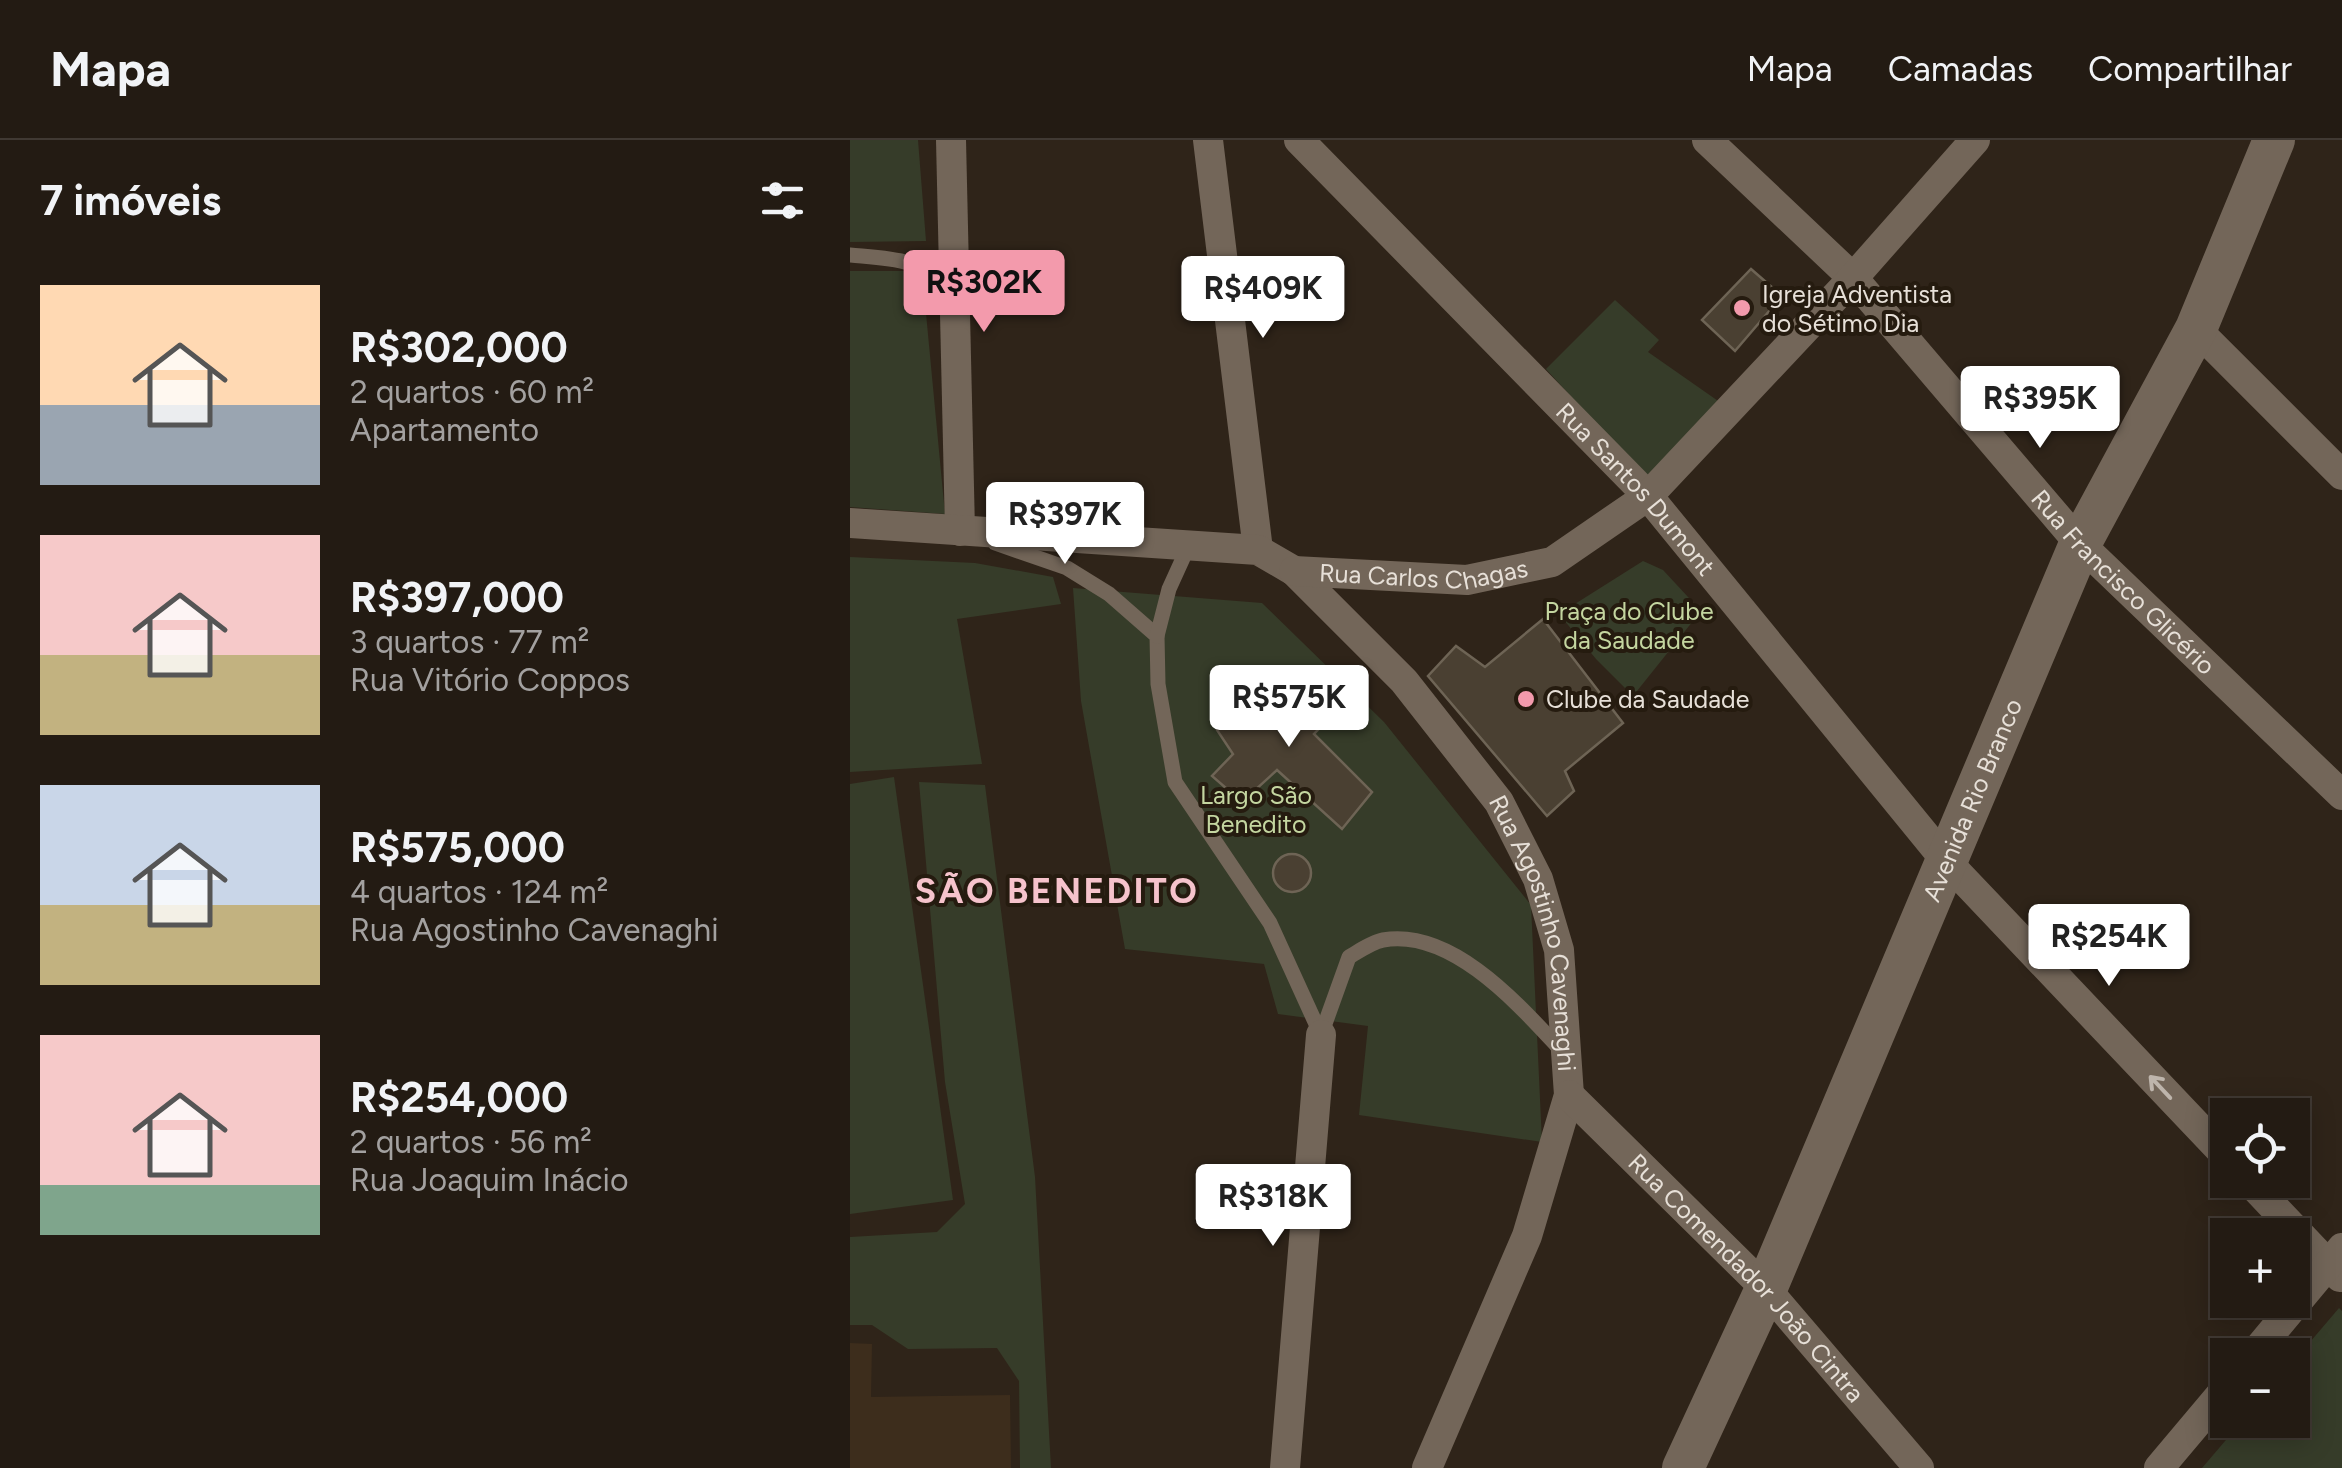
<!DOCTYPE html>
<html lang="pt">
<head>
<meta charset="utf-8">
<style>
	:root { --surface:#231b13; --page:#2f2821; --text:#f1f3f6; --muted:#a3a1a0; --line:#403933; --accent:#f39aac }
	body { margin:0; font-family:Figtree,sans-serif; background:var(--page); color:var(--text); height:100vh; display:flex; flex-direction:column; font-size:38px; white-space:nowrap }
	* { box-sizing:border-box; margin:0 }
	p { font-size:32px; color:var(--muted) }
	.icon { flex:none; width:55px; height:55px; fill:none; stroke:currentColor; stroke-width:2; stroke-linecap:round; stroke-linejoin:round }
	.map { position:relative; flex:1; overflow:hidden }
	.sheet { display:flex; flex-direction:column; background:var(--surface); width:850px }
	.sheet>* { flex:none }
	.tools { position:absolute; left:1360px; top:958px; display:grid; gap:20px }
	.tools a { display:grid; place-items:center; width:100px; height:100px; border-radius:0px; background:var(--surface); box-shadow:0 5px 25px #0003,0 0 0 2px var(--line); font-size:50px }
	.price { position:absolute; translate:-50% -85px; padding:0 22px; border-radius:10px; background:#fff; color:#222; font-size:32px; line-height:65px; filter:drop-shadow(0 2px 5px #0008) }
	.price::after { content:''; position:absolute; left:50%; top:60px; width:30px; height:22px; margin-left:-15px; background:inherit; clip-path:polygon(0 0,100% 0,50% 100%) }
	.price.on { background:var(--accent); color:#111 }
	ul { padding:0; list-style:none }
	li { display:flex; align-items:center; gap:30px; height:250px; padding:0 40px }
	li span { display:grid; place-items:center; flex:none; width:280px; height:200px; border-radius:0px; color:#555 }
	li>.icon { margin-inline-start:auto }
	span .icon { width:120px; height:120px; fill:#fffc; stroke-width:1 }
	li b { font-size:42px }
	h2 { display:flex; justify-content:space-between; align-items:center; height:120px; padding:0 40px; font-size:42px }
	header { display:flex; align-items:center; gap:60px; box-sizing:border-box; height:140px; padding:0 50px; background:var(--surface); border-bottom:2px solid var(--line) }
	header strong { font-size:48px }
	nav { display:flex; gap:55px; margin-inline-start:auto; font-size:35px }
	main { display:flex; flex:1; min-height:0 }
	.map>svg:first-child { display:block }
</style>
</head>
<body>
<header>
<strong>Mapa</strong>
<nav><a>Mapa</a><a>Camadas</a><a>Compartilhar</a></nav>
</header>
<main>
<section class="sheet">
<h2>7 imóveis<svg class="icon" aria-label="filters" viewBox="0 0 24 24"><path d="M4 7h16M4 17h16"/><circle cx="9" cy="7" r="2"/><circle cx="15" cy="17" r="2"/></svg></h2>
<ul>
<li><span style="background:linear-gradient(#ffd9b3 60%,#9aa5b1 0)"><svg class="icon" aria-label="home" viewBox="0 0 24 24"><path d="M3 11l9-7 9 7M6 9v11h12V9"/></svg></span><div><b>R$302,000</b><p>2 quartos · 60 m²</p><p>Apartamento</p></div></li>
<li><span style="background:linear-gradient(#f6c9c9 60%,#c2b280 0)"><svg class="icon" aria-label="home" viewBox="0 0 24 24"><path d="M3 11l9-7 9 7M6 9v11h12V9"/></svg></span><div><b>R$397,000</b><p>3 quartos · 77 m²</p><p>Rua Vitório Coppos</p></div></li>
<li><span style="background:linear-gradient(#c9d6e8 60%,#c2b280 0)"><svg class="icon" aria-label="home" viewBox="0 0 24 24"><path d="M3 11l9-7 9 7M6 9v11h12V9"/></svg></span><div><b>R$575,000</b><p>4 quartos · 124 m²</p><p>Rua Agostinho Cavenaghi</p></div></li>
<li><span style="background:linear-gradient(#f6c9c9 75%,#7fa58c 0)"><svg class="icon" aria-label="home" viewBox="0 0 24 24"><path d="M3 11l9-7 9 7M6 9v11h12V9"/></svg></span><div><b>R$254,000</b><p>2 quartos · 56 m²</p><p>Rua Joaquim Inácio</p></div></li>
</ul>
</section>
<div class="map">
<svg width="1492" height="1328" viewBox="0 0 1492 1328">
	<rect width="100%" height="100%" fill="#2f2419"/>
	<path fill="#3d2d1c" d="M0,1203L22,1204L21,1257L160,1255L161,1328H0Z"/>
	<g fill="#363c29">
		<path d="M0,0H68L76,101L0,102Z"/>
		<path d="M0,131H72L95,374L0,367Z"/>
		<path d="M765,160L809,200L798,212L871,263L795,338L696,229Z"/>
		<path d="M0,417L125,423L203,437L211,464L107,479L132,624L0,632Z"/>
		<path d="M793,421L813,430L851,471L783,556L746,519L709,474Z"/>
		<path d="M223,448L412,463L534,582L681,765L692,1002L509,975L518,886L428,874L414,824L275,809L231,561Z"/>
		<path d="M44,637L103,1060L0,1074V644Z"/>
		<path d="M69,642L135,645L185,1037L201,1328H170L169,1241L147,1208L58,1209L22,1185H0V1097L87,1092L115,1064L95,942Z"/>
		<path d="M1489,1168L1492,1171V1328H1352L1393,1280H1442L1443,1222Z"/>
	</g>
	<g fill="#4a4032" stroke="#6e6455" stroke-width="2.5">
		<path d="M901,129L932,156L885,211L852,180Z"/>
		<path d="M693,479L773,583L715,631L724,651L697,676L578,536L606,506L635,527Z"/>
		<path d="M419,538L439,555L465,542L490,567L464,594L522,652L492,689L427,630L392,662L362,636L383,614L367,590Z"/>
		<circle cx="442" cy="733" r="19"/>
	</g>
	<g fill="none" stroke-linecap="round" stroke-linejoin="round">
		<g stroke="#736659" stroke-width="15">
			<path d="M0,115C45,119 66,118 102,148"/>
			<path d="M145,403L217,428L259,454L307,496L308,544L325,642L420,783L471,895"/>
			<path d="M307,496L319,449L339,405"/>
			<path d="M471,895L499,817C509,811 522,802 533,800C602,788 669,865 711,910"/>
		</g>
		<g stroke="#736659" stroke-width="30">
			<path d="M101,0L110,391"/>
			<path d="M358,0L408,410"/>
			<path id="s1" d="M449,0L798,356L1097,722L1378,1018"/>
			<path id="s2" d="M857,0L1003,138L1230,404L1492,655"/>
			<path d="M1346,189L1492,335"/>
			<path id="s3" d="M0,383L408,410L444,431L554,541L649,662L688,739L709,810L719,955L677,1096L577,1328"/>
			<path id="s4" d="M444,431L617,440L702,422L798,356L1003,138L1125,0"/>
			<path id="s5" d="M719,955L916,1149L1069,1328"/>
			<path d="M1398,1040L1490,1137"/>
			<path d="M1403,1215L1492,1108"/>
			<path d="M435,1328L471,895"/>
			<path d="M1309,1328L1378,1246"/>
		</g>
		<path stroke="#736659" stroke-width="42" id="s6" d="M833,1328L916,1149L1230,404L1346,189L1424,0"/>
	</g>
	<defs><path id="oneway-shaft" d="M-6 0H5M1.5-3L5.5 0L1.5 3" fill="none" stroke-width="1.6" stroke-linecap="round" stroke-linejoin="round" transform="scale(2.5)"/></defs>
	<use stroke="#beb5ac" href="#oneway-shaft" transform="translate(1310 947) rotate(-133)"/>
	<g fill="#f39aac" stroke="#251b0f" stroke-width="4">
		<circle cx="892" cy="168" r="10"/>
		<circle cx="676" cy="559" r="10"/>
	</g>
	<g text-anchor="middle" stroke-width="8" stroke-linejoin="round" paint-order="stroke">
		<g font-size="25" fill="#e7e0d8" stroke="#251b0f" text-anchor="start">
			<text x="912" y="163">Igreja Adventista<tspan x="912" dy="29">do Sétimo Dia</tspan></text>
			<text x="696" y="568">Clube da Saudade</text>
		</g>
		<g font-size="25" fill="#e7e0d8" stroke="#251b0f">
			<text dy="9" stroke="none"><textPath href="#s1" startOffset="485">Rua Santos Dumont</textPath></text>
			<text dy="9" stroke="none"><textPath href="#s4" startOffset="130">Rua Carlos Chagas</textPath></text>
			<text dy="9" stroke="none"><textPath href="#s2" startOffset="608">Rua Francisco Glicério</textPath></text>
			<text dy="9" stroke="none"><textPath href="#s6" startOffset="728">Avenida Rio Branco</textPath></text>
			<text dy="9" stroke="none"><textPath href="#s3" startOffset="898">Rua Agostinho Cavenaghi</textPath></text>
			<text dy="9" stroke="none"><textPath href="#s5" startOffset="255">Rua Comendador João Cintra</textPath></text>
		</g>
		<g font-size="25" fill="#c4d6a0" stroke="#251b0f">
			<text x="779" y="480">Praça do Clube<tspan x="779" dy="29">da Saudade</tspan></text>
			<text x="406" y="664">Largo São<tspan x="406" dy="29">Benedito</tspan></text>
		</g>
		<g font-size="35" font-weight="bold" letter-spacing="2.5" fill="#f6c3cc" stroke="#251b0f">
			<text x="207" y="763">SÃO BENEDITO</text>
		</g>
	</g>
</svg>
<div class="tools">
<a><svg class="icon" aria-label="locate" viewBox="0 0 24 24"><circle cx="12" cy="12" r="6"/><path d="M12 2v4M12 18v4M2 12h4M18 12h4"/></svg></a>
<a>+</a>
<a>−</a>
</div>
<b class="price on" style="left:134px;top:195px">R$302K</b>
<b class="price" style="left:413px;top:201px">R$409K</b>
<b class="price" style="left:1190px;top:311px">R$395K</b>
<b class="price" style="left:215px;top:427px">R$397K</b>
<b class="price" style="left:439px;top:610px">R$575K</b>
<b class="price" style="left:1259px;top:849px">R$254K</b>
<b class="price" style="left:423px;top:1109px">R$318K</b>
</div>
</main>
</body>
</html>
